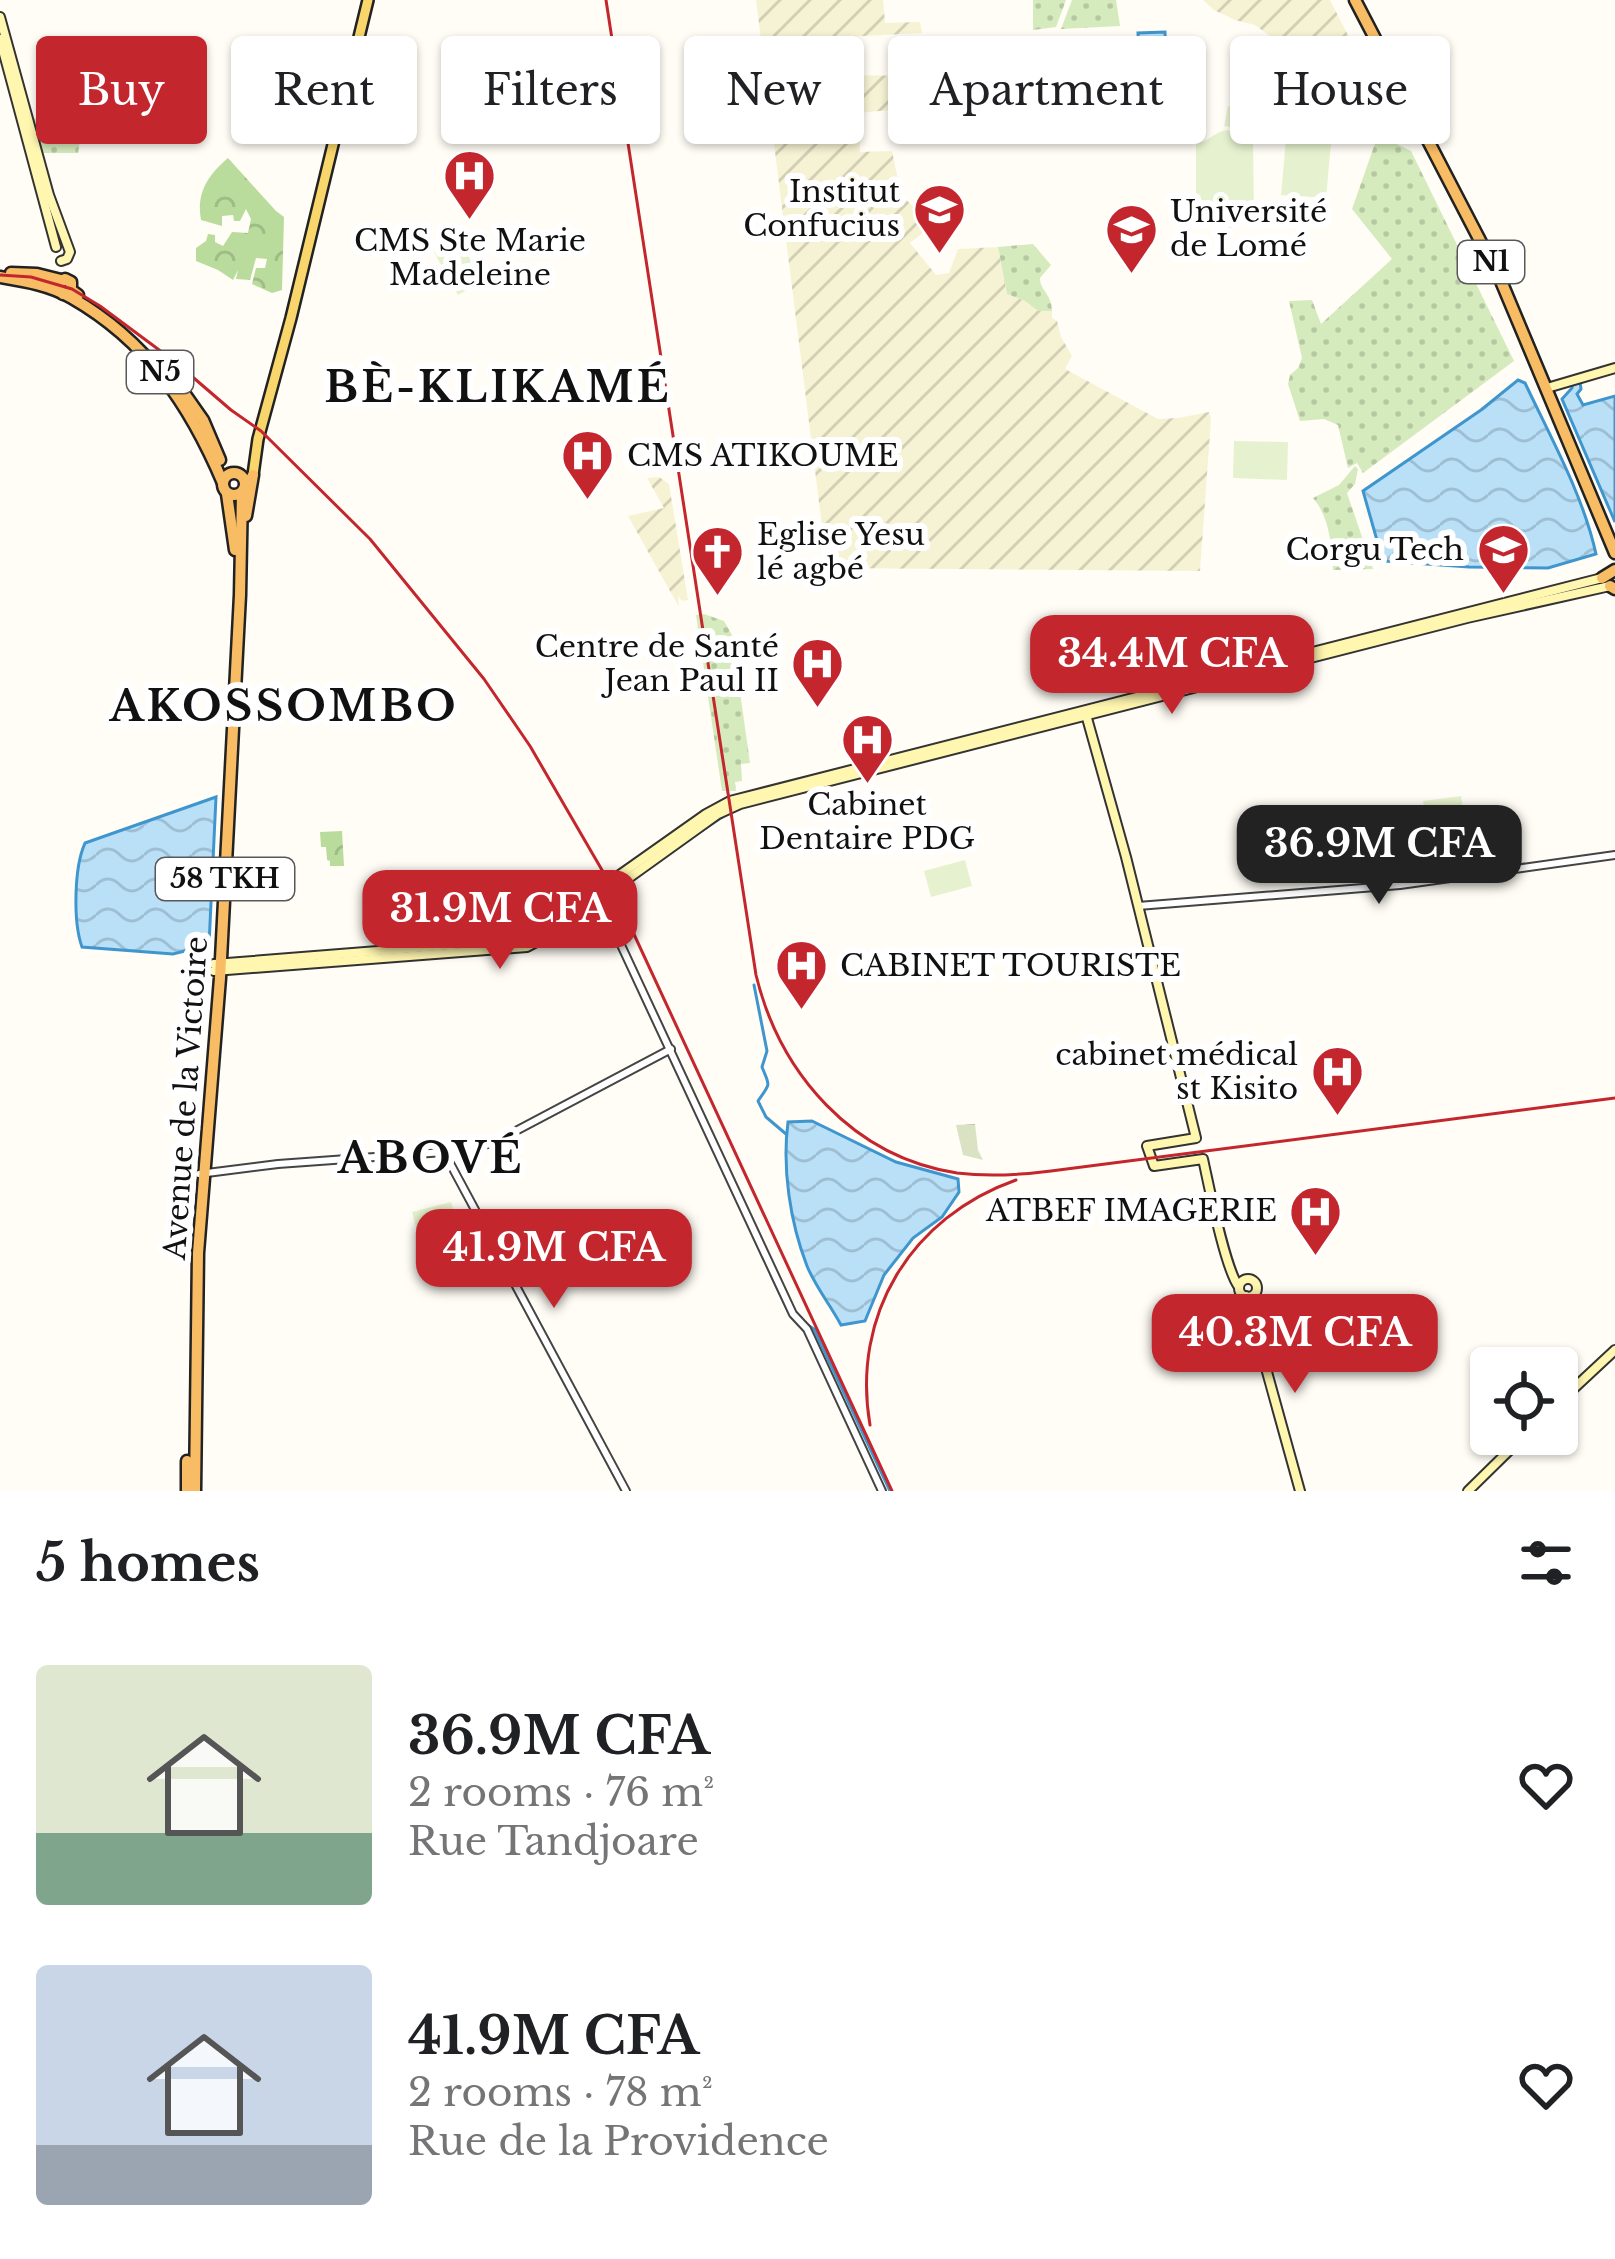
<!DOCTYPE html>
<html lang="en">
<head>
<meta charset="utf-8">
<style>
	:root { --surface:#fff; --page:#f2f2f2; --text:#202124; --muted:#757577; --accent:#c4262e }
	body { margin:0; font-family:"Libre Baskerville",serif; background:var(--page); color:var(--text); height:100vh; display:flex; flex-direction:column; font-size:45px; white-space:nowrap }
	* { box-sizing:border-box; margin:0 }
	p { font-size:39px; color:var(--muted) }
	.icon { flex:none; width:66px; height:66px; fill:none; stroke:currentColor; stroke-width:2; stroke-linecap:round; stroke-linejoin:round }
	.map { position:relative; height:1491px; overflow:hidden }
	.panel { display:flex; flex-direction:column; background:var(--surface); flex:1 }
	.panel>* { flex:none }
	.banner { position:absolute; left:36px; top:36px; width:1545px; height:108px; display:flex; gap:24px }
	.controls { position:absolute; left:1470px; top:1347px; display:grid; gap:24px }
	.controls a { display:grid; place-items:center; width:108px; height:108px; border-radius:12px; background:var(--surface); box-shadow:0 3px 9px #0004; font-size:60px }
	.price { position:absolute; translate:-50% -102px; padding:0 27px; border-radius:24px; background:var(--accent); color:#fff; font-size:39px; line-height:78px; filter:drop-shadow(0 3px 6px #0008) }
	.price::after { content:''; position:absolute; left:50%; top:72px; width:36px; height:27px; margin-left:-18px; background:inherit; clip-path:polygon(0 0,100% 0,50% 100%) }
	.price.current { background:#222; color:#fff }
	ul { padding:0; list-style:none }
	li { display:flex; align-items:center; gap:36px; height:300px; padding:0 36px }
	li span { display:grid; place-items:center; flex:none; width:336px; height:240px; border-radius:12px; color:#555 }
	li>.icon { margin-inline-start:auto }
	span .icon { width:144px; height:144px; fill:#fffc; stroke-width:1 }
	li b { font-size:51px }
	h2 { display:flex; justify-content:space-between; align-items:center; height:144px; padding:0 36px; font-size:51px }
	.chip { padding:0 42px; border-radius:12px; background:var(--surface); box-shadow:0 3px 9px #0004; font-size:42px; line-height:108px }
	.chip.current { background:var(--accent); color:#fff }
	.map>svg:first-child { display:block }
</style>
</head>
<body>
<div class="map">
<svg width="1615" height="1491" viewBox="0 0 1615 1491">
	<defs>
		<pattern id="farmland-furrows" width="10" height="10" patternUnits="userSpaceOnUse" patternTransform="scale(3)"><rect width="10" height="10" fill="#f6f3d4"/><path d="M-1 1l2-2M0 10L10 0M9 11l2-2" fill="none" stroke="#d2cfb5"/></pattern>
		<pattern id="grass-dots" width="8" height="8" patternUnits="userSpaceOnUse" patternTransform="scale(3)"><rect width="8" height="8" fill="#d5ebbd"/><path d="M2 2h.1M6 6h.1" fill="none" stroke="#b6c8a1" stroke-width="1.8" stroke-linecap="round"/></pattern>
		<pattern id="forest-crowns" width="20" height="18" patternUnits="userSpaceOnUse" patternTransform="scale(3)"><rect width="20" height="18" fill="#b9dc9c"/><path d="M2 6a3 3 0 1 1 6 0M12 15a3 3 0 1 1 6 0" fill="none" stroke="#9ebc85"/></pattern>
		<pattern id="cemetery-stones" width="16" height="16" patternUnits="userSpaceOnUse" patternTransform="scale(3)"><rect width="16" height="16" fill="#d9e3c4"/><path d="M2 7V4a2 2 0 0 1 4 0v3zM10 15v-3a2 2 0 0 1 4 0v3z" fill="#b9c2a7"/></pattern>
		<pattern id="water-waves" width="16" height="10" patternUnits="userSpaceOnUse" patternTransform="scale(3)"><rect width="16" height="10" fill="#b9e0f7"/><path d="M0 5q4-4 8 0t8 0" fill="none" stroke="#9ebfd3"/></pattern>
	</defs>
	<rect width="100%" height="100%" fill="#fffdf5"/>
	<g fill="url(#farmland-furrows)">
		<path d="M756,0H883L885,23L920,22L922,33L845,37L849,75L907,76L894,107L890,110L858,113L860,152L892,151L901,195L933,225L910,243L936,275L949,273L958,249L998,247L1007,294L1025,301L1038,311H1052V318L1057,321L1061,337L1072,356L1065,369L1158,419L1178,418L1209,412L1211,419L1200,571L830,568L827,566Z"/>
		<path d="M1203,0H1330L1353,45L1348,61L1317,52L1309,46L1305,36L1284,42L1274,39L1255,25L1235,20L1214,10Z"/>
		<path d="M659,477L669,484L688,600L682,601L678,596L679,607L628,516L664,508L647,478Z"/>
	</g>
	<g fill="url(#grass-dots)">
		<path d="M1033,0H1066L1056,27L1033,30Z"/>
		<path d="M1072,0H1116L1120,26L1061,29Z"/>
		<path d="M85,111L78,153H40L32,119Z"/>
		<path d="M1378,135L1411,151L1514,361L1363,473L1357,463L1348,468L1338,425L1324,419L1300,421L1288,384L1290,375L1298,368L1302,358L1289,301L1312,300L1321,324L1392,259L1352,209Z"/>
		<path d="M1033,244L1051,265L1040,278C1040,291 1052,294 1052,311H1038L1025,301L1007,294L998,247Z"/>
		<path d="M1355,466L1358,469L1355,484L1347,493L1373,569L1333,570C1332,545 1329,516 1313,498L1339,485Z"/>
		<path d="M704,614L724,621L732,635L750,763L741,764L742,781L735,782L736,791H722L696,615Z"/>
	</g>
	<g fill="url(#forest-crowns)">
		<path d="M228,158L276,211L284,217L282,290L272,293L252,284L256,268H265L267,259L256,258L250,280L236,279L238,270L233,280L218,270L196,261V248L206,241L208,234L215,235V242L223,246L232,232L248,233L251,219L246,209L240,221H234L233,215L222,216V226L201,220C196,193 208,175 228,158Z"/>
		<path d="M342,831L344,866H330V861L327,860L326,847H321L320,832Z"/>
	</g>
	<path fill="url(#cemetery-stones)" d="M975,1124L978,1150L983,1160L963,1155L956,1125Z"/>
	<g fill="#e6f2cf">
		<path d="M1228,106L1278,114L1275,134L1224,126Z"/>
		<path d="M1287,128L1332,132L1326,198L1281,195Z"/>
		<path d="M1226,130L1244,134L1253,144L1254,211L1235,228C1213,229 1210,216 1196,215V143C1208,143 1214,132 1226,130Z"/>
		<path d="M458,238L483,281L458,295L434,252Z"/>
		<path d="M1234,441L1288,442L1287,480L1233,478Z"/>
		<path d="M1461,796L1472,869L1435,871L1423,801Z"/>
		<path d="M1341,834L1348,871L1317,877L1309,840Z"/>
		<path d="M965,860L972,886L931,897L924,871Z"/>
		<path d="M451,1202L468,1264L429,1275L412,1212Z"/>
	</g>
	<g fill="url(#water-waves)" stroke="#3f96cf" stroke-width="3">
		<path d="M1165,32L1168,98L1141,99L1138,33Z"/>
		<path d="M1518,380L1525,383C1551,438 1583,495 1596,554L1548,568L1469,567L1385,561L1382,558L1363,491L1481,410Z"/>
		<path d="M1580,382L1581,389L1577,394L1583,405L1615,396V522L1562,399L1572,388V384Z"/>
		<path d="M216,797L209,945L173,954L82,947C73,922 74,867 85,843Z"/>
		<path d="M812,1121L896,1162L958,1179L959,1192L942,1217L913,1238L884,1275L865,1321L841,1325C831,1306 815,1286 807,1266C790,1222 782,1168 788,1122Z"/>
	</g>
	<g fill="none" stroke-linecap="round" stroke-linejoin="round">
		<g stroke="#3f96cf" stroke-width="3">
			<path d="M701,831L727,814"/>
			<path d="M754,985L767,1051L762,1067C770,1087 771,1082 758,1101L766,1117L786,1134"/>
			<path d="M752,1233L770,1272"/>
			<path d="M771,1275L790,1315"/>
			<path d="M809,1326L814,1329L890,1491"/>
		</g>
		<defs>
			<g id="tertiary">
				<path d="M600,900L793,1314L807,1329L882,1491"/>
				<path d="M1138,906L1400,885L1615,855"/>
				<path d="M444,1152L626,1491"/>
				<path d="M199,1174L278,1164L444,1152L493,1143L671,1049"/>
			</g>
			<g id="secondary">
				<path d="M0,17L49,195L70,252L67,259L61,261"/>
				<path d="M0,39L56,247"/>
				<path d="M1547,388L1615,368"/>
				<path d="M1085,711L1126,857L1196,1138L1147,1146L1154,1166L1203,1159C1209,1186 1225,1269 1239,1287"/>
				<path d="M214,964L529,939L706,814L730,801L1602,578"/>
				<path d="M214,971L527,947L548,936L718,814L740,804L1467,618L1610,586"/>
				<circle cx="1248" cy="1288" r="9"/>
				<path d="M1246,1296L1300,1491"/>
				<path d="M1557,1404L1615,1350"/>
				<path d="M1468,1491L1526,1434"/>
			</g>
			<path id="primary" d="M245,486L253,475L258,439L291,318L368,0"/>
			<g id="trunk">
				<path d="M1355,0L1501,281L1615,553"/>
				<path d="M11,273L37,274L61,280"/>
				<path d="M0,277C24,281 50,285 72,298C147,341 190,405 223,483"/>
				<path d="M63,294L57,285L65,279L71,282V290L78,295"/>
				<path d="M170,373L203,420L220,460"/>
				<circle cx="234" cy="484" r="11"/>
				<path d="M227,494L235,550"/>
				<path d="M246,516L253,475"/>
				<path d="M1602,578L1615,570"/>
				<path d="M1610,586L1615,589"/>
				<path d="M187,1491V1461"/>
				<path d="M195,1491L198,1253L220,978L240,595L242,493"/>
			</g>
		</defs>
		<use href="#tertiary" stroke="#444" stroke-width="10"/>
		<use href="#secondary" stroke="#333" stroke-width="12"/>
		<use href="#primary" stroke="#222" stroke-width="14"/>
		<use href="#trunk" stroke="#222" stroke-width="15"/>
		<use href="#tertiary" stroke="#fff" stroke-width="6"/>
		<use href="#secondary" stroke="#fff6b0" stroke-width="8"/>
		<use href="#primary" stroke="#f9d66b" stroke-width="9"/>
		<use href="#trunk" stroke="#f7bc64" stroke-width="10"/>
		<g stroke="#c4262e" stroke-width="3">
			<path d="M606,0L756,975C780,1074 853,1157 957,1173C989,1177 1020,1175 1051,1171L1615,1098"/>
			<path d="M0,275L31,277L72,289L100,306L174,361L231,410L261,431L370,539L484,679L530,746L613,889L892,1491"/>
			<path d="M870,1425C851,1315 911,1217 1016,1180"/>
		</g>
	</g>
	<defs>
		<symbol id="hospital-pin" viewBox="-11 -11 22 30"><path d="M0 17L-7.5 6A9.5 9.5 0 1 1 7.5 6Z" fill="#c4262e" stroke="#fff"/><path d="M-5-5h3v3.5h4V-5h3V5h-3V1.5h-4V5h-3Z" fill="#fff"/></symbol>
		<symbol id="university-pin" viewBox="-11 -11 22 30"><path d="M0 17L-7.5 6A9.5 9.5 0 1 1 7.5 6Z" fill="#c4262e" stroke="#fff"/><path d="M0-5L7-2L0 1L-7-2ZM-4 1L0 2.5L4 1V4Q0 6-4 4Z" fill="#fff"/></symbol>
		<symbol id="church-pin" viewBox="-11 -11 22 30"><path d="M0 17L-7.5 6A9.5 9.5 0 1 1 7.5 6Z" fill="#c4262e" stroke="#fff"/><path d="M-1.2-6h2.4v3.5h3.3v2.4h-3.3V6h-2.4V-.1h-3.3v-2.4h3.3Z" fill="#fff"/></symbol>
	</defs>
	<g fill-rule="evenodd">
		<use href="#hospital-pin" x="440" y="146" width="59" height="81"/>
		<use href="#university-pin" x="910" y="180" width="59" height="81"/>
		<use href="#university-pin" x="1102" y="200" width="59" height="81"/>
		<use href="#hospital-pin" x="558" y="426" width="59" height="81"/>
		<use href="#university-pin" x="1474" y="520" width="59" height="81"/>
		<use href="#church-pin" x="688" y="522" width="59" height="81"/>
		<use href="#hospital-pin" x="788" y="634" width="59" height="81"/>
		<use href="#hospital-pin" x="838" y="710" width="59" height="81"/>
		<use href="#hospital-pin" x="772" y="936" width="59" height="81"/>
		<use href="#hospital-pin" x="1308" y="1042" width="59" height="81"/>
		<use href="#hospital-pin" x="1286" y="1182" width="59" height="81"/>
	</g>
	<g text-anchor="middle" stroke-width="12" stroke-linejoin="round" paint-order="stroke">
		<g fill="#fff" stroke="#585858" stroke-width="3">
			<rect x="1458" y="241" width="66" height="42" rx="9"/>
			<rect x="127" y="351" width="66" height="42" rx="9"/>
			<rect x="156" y="858" width="138" height="42" rx="9"/>
		</g>
		<g font-size="27" font-weight="bold" fill="#111">
			<text x="1491" y="271">N1</text>
			<text x="160" y="381">N5</text>
			<text x="225" y="888">58 TKH</text>
		</g>
		<g font-size="30" fill="#111" stroke="#fff" text-anchor="end">
			<text x="900" y="202">Institut<tspan x="900" dy="34">Confucius</tspan></text>
			<text x="1170" y="222" text-anchor="start">Université<tspan x="1170" dy="34">de Lomé</tspan></text>
			<text x="470" y="251" text-anchor="middle">CMS Ste Marie<tspan x="470" dy="34">Madeleine</tspan></text>
			<text x="627" y="466" text-anchor="start">CMS ATIKOUME</text>
			<text x="757" y="545" text-anchor="start">Eglise Yesu<tspan x="757" dy="34">lé agbé</tspan></text>
			<text x="1464" y="560">Corgu Tech</text>
			<text x="779" y="657">Centre de Santé<tspan x="779" dy="34">Jean Paul II</tspan></text>
			<text x="867" y="815" text-anchor="middle">Cabinet<tspan x="867" dy="34">Dentaire PDG</tspan></text>
			<text x="840" y="976" text-anchor="start">CABINET TOURISTE</text>
			<text x="1298" y="1065">cabinet médical<tspan x="1298" dy="34">st Kisito</tspan></text>
			<text x="1277" y="1221">ATBEF IMAGERIE</text>
		</g>
		<g font-size="30" fill="#111" stroke="#fff">
			<text transform="translate(186 1098) rotate(-86)" y="10">Avenue de la Victoire</text>
		</g>
		<g font-size="42" font-weight="bold" letter-spacing="3" fill="#111" stroke="#fff">
			<text x="498" y="402">BÈ-KLIKAMÉ</text>
			<text x="284" y="721">AKOSSOMBO</text>
			<text x="431" y="1173">ABOVÉ</text>
		</g>
	</g>
</svg>
<div class="controls">
<a><svg class="icon" aria-label="locate" viewBox="0 0 24 24"><circle cx="12" cy="12" r="6"/><path d="M12 2v4M12 18v4M2 12h4M18 12h4"/></svg></a>
</div>
<b class="price" style="left:1172px;top:717px">34.4M CFA</b>
<b class="price current" style="left:1379px;top:907px">36.9M CFA</b>
<b class="price" style="left:500px;top:972px">31.9M CFA</b>
<b class="price" style="left:554px;top:1311px">41.9M CFA</b>
<b class="price" style="left:1295px;top:1396px">40.3M CFA</b>
<div class="banner">
<a class="chip current">Buy</a>
<a class="chip">Rent</a>
<a class="chip">Filters</a>
<a class="chip">New</a>
<a class="chip">Apartment</a>
<a class="chip">House</a>
</div>
</div>
<section class="panel">
<h2>5 homes<svg class="icon" aria-label="filters" viewBox="0 0 24 24"><path d="M4 7h16M4 17h16"/><circle cx="9" cy="7" r="2"/><circle cx="15" cy="17" r="2"/></svg></h2>
<ul>
<li><span style="background:linear-gradient(#dfe7d0 70%,#7fa58c 0)"><svg class="icon" aria-label="home" viewBox="0 0 24 24"><path d="M3 11l9-7 9 7M6 9v11h12V9"/></svg></span><div><b>36.9M CFA</b><p>2 rooms · 76 m²</p><p>Rue Tandjoare</p></div><svg class="icon" aria-label="heart" viewBox="0 0 24 24"><path d="M12 20l-8-8c-3-5 5-10 8-4 3-6 11-1 8 4z"/></svg></li>
<li><span style="background:linear-gradient(#c9d6e8 75%,#9aa5b1 0)"><svg class="icon" aria-label="home" viewBox="0 0 24 24"><path d="M3 11l9-7 9 7M6 9v11h12V9"/></svg></span><div><b>41.9M CFA</b><p>2 rooms · 78 m²</p><p>Rue de la Providence</p></div><svg class="icon" aria-label="heart" viewBox="0 0 24 24"><path d="M12 20l-8-8c-3-5 5-10 8-4 3-6 11-1 8 4z"/></svg></li>
</ul>
</section>
</body>
</html>
